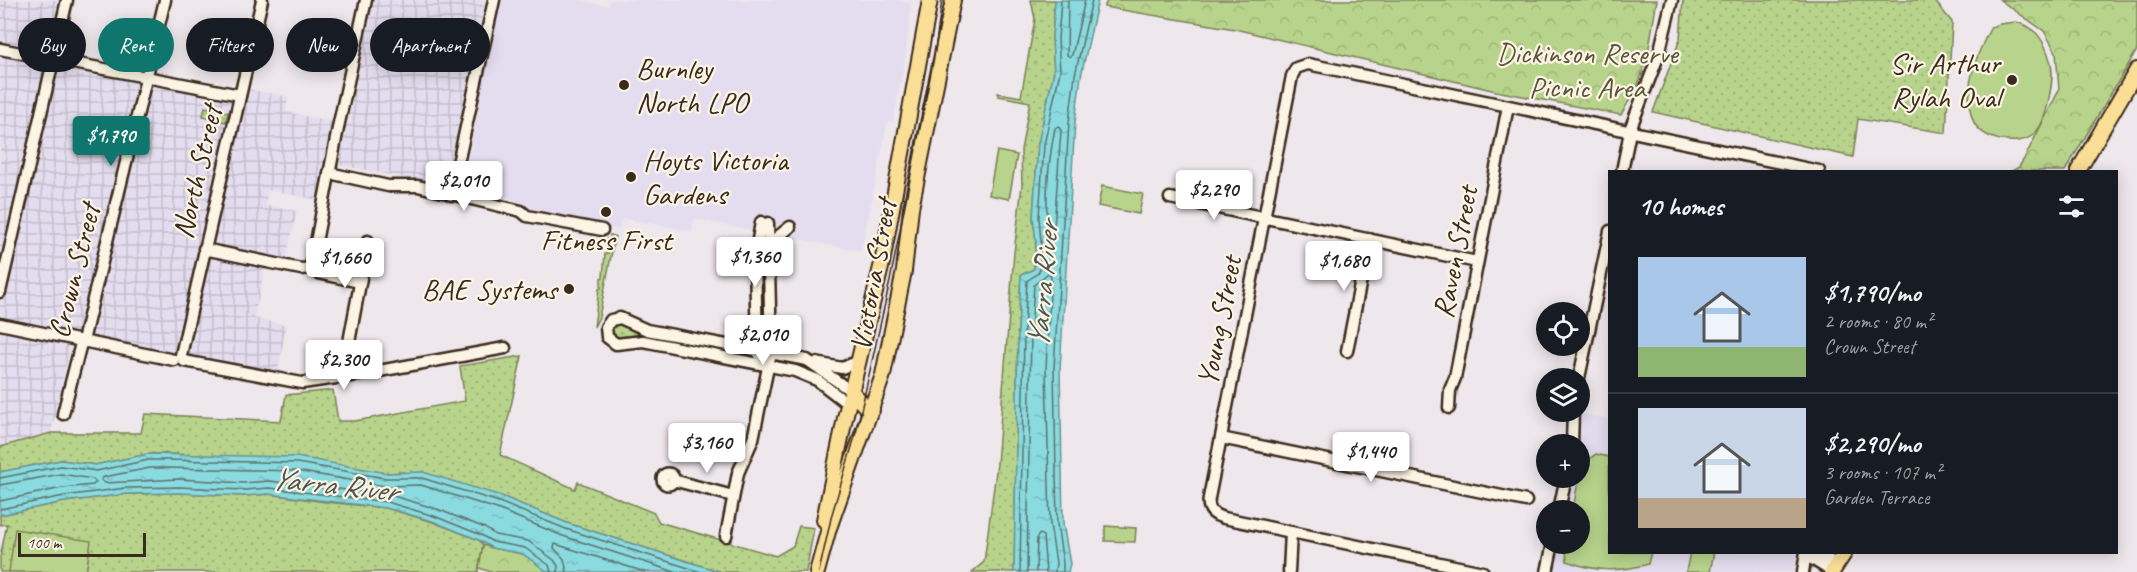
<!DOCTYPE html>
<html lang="en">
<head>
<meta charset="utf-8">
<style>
	:root { --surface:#171b24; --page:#242831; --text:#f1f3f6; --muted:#9ea1a6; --line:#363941; --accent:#0f766e }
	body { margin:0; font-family:Caveat,sans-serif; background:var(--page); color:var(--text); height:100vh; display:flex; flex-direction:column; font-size:22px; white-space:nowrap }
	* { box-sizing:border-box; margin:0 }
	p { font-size:20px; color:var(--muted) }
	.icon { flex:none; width:33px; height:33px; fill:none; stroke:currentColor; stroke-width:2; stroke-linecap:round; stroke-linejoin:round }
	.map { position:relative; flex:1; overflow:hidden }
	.side { position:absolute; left:1608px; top:170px; width:510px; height:384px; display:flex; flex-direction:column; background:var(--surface); border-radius:0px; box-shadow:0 3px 15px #0003 }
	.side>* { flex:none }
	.hud { position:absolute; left:18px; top:18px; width:570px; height:54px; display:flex; gap:12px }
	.fabs { position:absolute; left:1536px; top:302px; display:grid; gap:12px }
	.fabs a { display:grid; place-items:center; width:54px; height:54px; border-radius:50%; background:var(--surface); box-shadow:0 3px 15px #0003; font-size:30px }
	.scale { position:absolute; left:18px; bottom:15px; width:128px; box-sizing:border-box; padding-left:6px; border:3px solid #3b2a1e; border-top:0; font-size:16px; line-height:21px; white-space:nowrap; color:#3b2a1e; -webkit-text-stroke:4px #fcf5e5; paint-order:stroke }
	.price { position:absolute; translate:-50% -51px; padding:0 14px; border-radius:6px; background:#fff; color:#222; font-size:20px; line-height:39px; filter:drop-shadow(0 2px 3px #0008) }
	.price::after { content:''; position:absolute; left:50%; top:36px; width:18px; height:14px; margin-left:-9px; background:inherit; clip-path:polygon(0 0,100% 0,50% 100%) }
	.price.selected { background:var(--accent); color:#fff }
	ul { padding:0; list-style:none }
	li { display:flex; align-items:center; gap:18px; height:150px; padding:0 30px }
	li+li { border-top:2px solid var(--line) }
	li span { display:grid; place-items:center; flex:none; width:168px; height:120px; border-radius:0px; color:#555 }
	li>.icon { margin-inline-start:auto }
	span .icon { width:72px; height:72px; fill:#fffc; stroke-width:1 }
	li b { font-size:26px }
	h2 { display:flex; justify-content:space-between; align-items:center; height:72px; padding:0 30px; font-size:26px }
	.chip { padding:0 21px; border-radius:27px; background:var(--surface); box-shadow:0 3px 15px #0003; font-size:21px; line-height:54px }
	.chip.selected { background:var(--accent); color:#fff }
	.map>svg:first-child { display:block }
</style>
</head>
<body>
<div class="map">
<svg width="2137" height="572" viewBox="0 0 2137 572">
	<defs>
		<pattern id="industrial-grid" width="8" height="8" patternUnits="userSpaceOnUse" patternTransform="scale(1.5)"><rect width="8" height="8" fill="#e4ddef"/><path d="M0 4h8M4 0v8" fill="none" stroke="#c4becc"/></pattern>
		<pattern id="grass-dots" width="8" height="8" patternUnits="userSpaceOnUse" patternTransform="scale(1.5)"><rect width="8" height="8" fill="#b8d48c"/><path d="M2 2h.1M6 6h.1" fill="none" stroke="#9fb678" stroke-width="1.8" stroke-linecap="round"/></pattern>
		<pattern id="forest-crowns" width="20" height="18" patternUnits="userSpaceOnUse" patternTransform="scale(1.5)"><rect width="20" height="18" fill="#b8d48c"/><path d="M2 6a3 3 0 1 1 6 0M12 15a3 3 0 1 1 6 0" fill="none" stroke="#9fb678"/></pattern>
		<pattern id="water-ripples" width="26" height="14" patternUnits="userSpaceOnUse" patternTransform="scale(1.5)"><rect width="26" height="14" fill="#8adbe0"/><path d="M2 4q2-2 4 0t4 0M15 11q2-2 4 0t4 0" fill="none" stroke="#78bcc0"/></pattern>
	</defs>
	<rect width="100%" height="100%" fill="#eee7eb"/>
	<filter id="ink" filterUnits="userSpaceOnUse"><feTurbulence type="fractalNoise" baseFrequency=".0167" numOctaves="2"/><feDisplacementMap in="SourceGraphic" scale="12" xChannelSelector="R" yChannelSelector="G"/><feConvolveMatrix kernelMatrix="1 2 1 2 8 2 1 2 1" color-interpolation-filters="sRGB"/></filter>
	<g filter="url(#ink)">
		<g fill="#e4ddef">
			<path d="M500,0H579L608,6L610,0H895L911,3L906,54L893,122L888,121L861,251L694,219L692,231L622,218L619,230L511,207L512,199L462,188Z"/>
			<path d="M1580,413L1609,419L1610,552H1798L1794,572H1553L1559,543H1580V510H1566L1573,477H1580Z"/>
		</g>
		<g fill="url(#industrial-grid)">
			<path d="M0,0H67L53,59L240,95L242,88L288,97L286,112L339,123L324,201L268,190L265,205L297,211L286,258L268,255L254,318L286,325L278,373L79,334L70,347L51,433L0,447Z"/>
			<path d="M372,0H485L447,186L339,165Z"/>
		</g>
		<g fill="url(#grass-dots)" stroke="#7a7f55" stroke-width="1.5">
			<path d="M1031,0H1055L1052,39L1054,71L1038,144L1033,217L1036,242L1034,269L1021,275L1018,331L1014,572H972L984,562L997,464L1014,253L1022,185L1021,150L1030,102L998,96V93L1021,97L1035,19Z"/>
			<path d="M1683,0H1934L1952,22L1946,133L1858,119L1853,157L1653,112L1680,39Z"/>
			<path d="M205,107L228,112L226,122L203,116Z"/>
			<path d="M615,323L621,324L629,329L701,344L703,347L701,349L627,336L616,338L611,331Z"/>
			<path d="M522,356L500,455L575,489L578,482L654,513L659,522L776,556L793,546L799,526L814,528L806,572H721L567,523L501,496L403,472L387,473L220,456L167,454H148L95,465L61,460L0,472V447L51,433H141L145,414L281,421L286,395L333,390L338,421H355L465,401L460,366Z"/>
			<path d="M179,493L244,496L268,494L326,502L386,508L433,522L479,540L483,545L478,572H0V557L7,524L0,525V515L64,502L126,494Z"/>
		</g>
		<g fill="url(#forest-crowns)" stroke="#7a7f55" stroke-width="1.5">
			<path d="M1108,0H1657L1648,53L1638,85L1621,115L1496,91L1235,29L1104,7Z"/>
			<path d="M2000,0H2137V50L2065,171H2012L2019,167L2024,159L2059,90L2056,52L2044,31Z"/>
			<path d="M483,545L492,548L523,554L548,572H491L479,568Z"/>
		</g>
		<g fill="#b8d48c" stroke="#7a7f55" stroke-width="1.5">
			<path d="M2016,22C2035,26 2044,40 2049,57C2054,70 2052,84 2049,98C2047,110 2043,126 2033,135C2017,148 1980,140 1973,120C1962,91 1977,53 1991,27L2000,24Z"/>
			<path d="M997,151L1017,155L1009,199L989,195Z"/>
			<path d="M1102,186L1143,194L1139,214L1098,206Z"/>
			<path d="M610,235L615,236L599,317L594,327L599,289L601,288V278L603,277L605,254L608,253L607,239H610Z"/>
			<path d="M1596,454L1609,457L1610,552H1651L1648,564C1620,572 1595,572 1567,561L1565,543H1580V510H1573C1577,490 1577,466 1596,454Z"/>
			<path d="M1105,526L1136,528L1135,542L1105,541Z"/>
			<path d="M15,529L91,541L86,572H9Z"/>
			<path d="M1690,552H1714L1710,572H1686Z"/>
		</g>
		<g fill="url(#water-ripples)" stroke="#6a9492" stroke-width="1.5">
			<path d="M1055,0H1098L1081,76L1075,122L1060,368L1063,523L1070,564L1068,572H1014L1018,331L1021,275L1034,269L1036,242L1033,217L1038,144L1054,71L1052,39Z"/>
			<path d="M148,454L297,457L387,473L423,472L501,496L567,523L721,572H548L523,554L492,548L479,540L432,521L386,508L268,494L244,496L179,493L126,494L64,502L0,515V472L61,460L95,465Z"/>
		</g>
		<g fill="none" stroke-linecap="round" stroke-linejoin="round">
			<g stroke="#5b716c" stroke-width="1.5">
				<path d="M1068,0L1067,55L1070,57L1072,55L1085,0"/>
				<path d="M1058,126L1061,130L1054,228L1051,231L1048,229C1045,198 1049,159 1055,128Z"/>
				<path d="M0,478L61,466L96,471L149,460H167L297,463L386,478H422L499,502L566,529L701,572"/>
				<path d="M0,485L61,474L93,479L96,482L93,485L62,488L0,501"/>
				<path d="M0,509L64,496L126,488L179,487L244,490L269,488L387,502L434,516L481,535L493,542L525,548L549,565L551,572"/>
				<path d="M558,572V566L554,560L528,541L495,535L485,528L437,509L390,495L269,481L244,483L179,479L105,483L101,480L104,477L150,468H167L296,471L385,486L421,485L497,509L563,536L675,572"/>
				<path d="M567,572L564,559L554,548L555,544L645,572"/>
				<path d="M1020,572L1024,332L1027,281L1038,273L1040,269L1041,242L1039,217L1044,145L1060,71L1058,39L1061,0"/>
				<path d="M1027,572L1031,332L1034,285L1048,273L1051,276L1046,368L1050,524L1056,563L1055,572"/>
				<path d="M1036,572L1037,537L1040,534L1043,536L1046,572"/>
				<path d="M1063,572V563L1057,524L1054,368L1069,122L1075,75L1092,0"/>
			</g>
			<defs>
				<g id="minor">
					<path d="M0,49L240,95"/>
					<path d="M1622,171L1631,127L1659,54L1672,0"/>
					<path d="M329,173L388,186H418L521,211L527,216L602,230"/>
					<path d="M451,195L494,0"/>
					<path d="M1170,198L1477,262"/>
					<path d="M764,248L790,227"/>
					<path d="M204,249L301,269L311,268L318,273L360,282"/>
					<path d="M311,268L339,123L366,0"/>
					<path d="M0,292L67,0"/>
					<path d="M0,324L174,360"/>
					<path d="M349,342L368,241"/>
					<path d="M1347,351L1369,239"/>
					<path d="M181,355L262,0"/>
					<path d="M760,355L757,351L755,257L761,222"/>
					<path d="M184,361L302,383L357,375L505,348"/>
					<path d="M816,363L842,368L859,361"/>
					<path d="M1579,378L1610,231"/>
					<path d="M848,404L817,380L795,371L643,341L616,344L607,337L606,327L611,320L620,318L647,330L807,360L851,391"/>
					<path d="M1449,408L1450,390L1455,378L1508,106"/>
					<path d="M63,414L80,347L83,341L165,0"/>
					<path d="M1221,438L1526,501"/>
					<path d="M1572,444L1573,411"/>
					<circle cx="668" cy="479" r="5.5"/>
					<path d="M673,480L733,496"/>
					<path d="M1559,510L1566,477"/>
					<path d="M726,536L738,473L753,439L771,353L768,223"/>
					<path d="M1807,552L1812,559L1833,572"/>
					<path d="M1817,552L1837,565"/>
					<path d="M1289,572L1291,532"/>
					<path d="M1483,572L1224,518C1213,515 1207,510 1209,498L1292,76L1296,68L1308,64L1819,171"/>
					<path d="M1547,572L1553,543"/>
					<path d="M1803,572L1806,552"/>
				</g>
				<g id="major">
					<path d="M2078,171L2137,70"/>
					<path d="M851,391L864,405L872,410"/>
					<path d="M824,520L845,418L882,263L930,0"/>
					<path d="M817,572L829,528L883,375L904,271L911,208L953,0"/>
					<path d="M1832,572L1845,552"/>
				</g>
			</defs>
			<use href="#minor" stroke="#3b2a1e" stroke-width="15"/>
			<use href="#major" stroke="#3b2a1e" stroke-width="18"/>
			<use href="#minor" stroke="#fcf5e5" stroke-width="10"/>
			<use href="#major" stroke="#fbde96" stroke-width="14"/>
			<path stroke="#3b2a1e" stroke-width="1.5" d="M819,572L832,514L856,433L890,281L934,57L942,0"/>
		</g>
	</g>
	<g fill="#3b2a1e" stroke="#fcf5e5" stroke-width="2">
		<circle cx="2012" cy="80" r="6"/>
		<circle cx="624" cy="85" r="6"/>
		<circle cx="631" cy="177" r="6"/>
		<circle cx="606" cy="212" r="6"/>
		<circle cx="569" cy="289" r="6"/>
	</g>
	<g text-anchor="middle" stroke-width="4.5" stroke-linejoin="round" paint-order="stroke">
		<g font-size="30" fill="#5a543a" stroke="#fcf5e5">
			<text x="1587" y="63">Dickinson Reserve<tspan x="1587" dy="34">Picnic Area</tspan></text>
		</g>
		<g font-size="30" fill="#3b2a1e" stroke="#fcf5e5" text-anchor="end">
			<text x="2000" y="73">Sir Arthur<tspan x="2000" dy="34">Rylah Oval</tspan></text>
			<text x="636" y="78" text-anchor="start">Burnley<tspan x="636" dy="34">North LPO</tspan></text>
			<text x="643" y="170" text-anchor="start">Hoyts Victoria<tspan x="643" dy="34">Gardens</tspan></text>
			<text x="606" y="250" text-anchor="middle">Fitness First</text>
			<text x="557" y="299">BAE Systems</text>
		</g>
		<g font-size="30" fill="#3b2a1e" stroke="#fcf5e5">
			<text transform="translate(197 172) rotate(-77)" y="10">North Street</text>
			<text transform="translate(1455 252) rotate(-79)" y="10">Raven Street</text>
			<text transform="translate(74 271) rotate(-76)" y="10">Crown Street</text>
			<text transform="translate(873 275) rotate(-80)" y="10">Victoria Street</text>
			<text transform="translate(1219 321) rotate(-79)" y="10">Young Street</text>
		</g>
		<g font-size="32" font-style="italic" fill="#4f564e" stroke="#fcf5e5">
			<text transform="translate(1042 285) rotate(-85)" y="11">Yarra River</text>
			<text transform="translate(334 484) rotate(6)" y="11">Yarra River</text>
		</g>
	</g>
</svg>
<div class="fabs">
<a><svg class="icon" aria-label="locate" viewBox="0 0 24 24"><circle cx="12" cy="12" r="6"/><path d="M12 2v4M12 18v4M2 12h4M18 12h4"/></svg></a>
<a><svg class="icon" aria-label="layers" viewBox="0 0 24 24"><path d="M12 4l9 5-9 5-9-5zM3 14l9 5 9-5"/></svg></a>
<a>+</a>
<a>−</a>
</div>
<div class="scale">100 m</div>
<b class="price selected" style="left:111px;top:167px">$1,790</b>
<b class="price" style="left:464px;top:212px">$2,010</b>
<b class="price" style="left:1214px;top:221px">$2,290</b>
<b class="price" style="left:755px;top:288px">$1,360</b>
<b class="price" style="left:345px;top:289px">$1,660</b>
<b class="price" style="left:1344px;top:292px">$1,680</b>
<b class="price" style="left:763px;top:366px">$2,010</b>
<b class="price" style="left:344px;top:391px">$2,300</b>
<b class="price" style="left:707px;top:474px">$3,160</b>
<b class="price" style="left:1371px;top:483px">$1,440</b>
<div class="hud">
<a class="chip">Buy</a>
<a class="chip selected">Rent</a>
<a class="chip">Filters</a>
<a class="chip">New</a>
<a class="chip">Apartment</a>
</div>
<section class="side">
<h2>10 homes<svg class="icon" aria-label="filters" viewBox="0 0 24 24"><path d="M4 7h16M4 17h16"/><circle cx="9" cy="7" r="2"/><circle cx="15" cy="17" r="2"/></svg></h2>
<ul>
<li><span style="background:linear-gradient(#a9c7e8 75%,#8fb573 0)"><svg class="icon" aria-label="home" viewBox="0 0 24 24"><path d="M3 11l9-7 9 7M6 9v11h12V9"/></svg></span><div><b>$1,790/mo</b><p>2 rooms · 80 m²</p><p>Crown Street</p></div></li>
<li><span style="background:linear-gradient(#c9d6e8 75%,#b9a48a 0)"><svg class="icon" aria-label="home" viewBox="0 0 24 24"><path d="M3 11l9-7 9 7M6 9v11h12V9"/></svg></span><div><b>$2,290/mo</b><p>3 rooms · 107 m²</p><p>Garden Terrace</p></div></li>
</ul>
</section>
</div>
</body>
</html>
